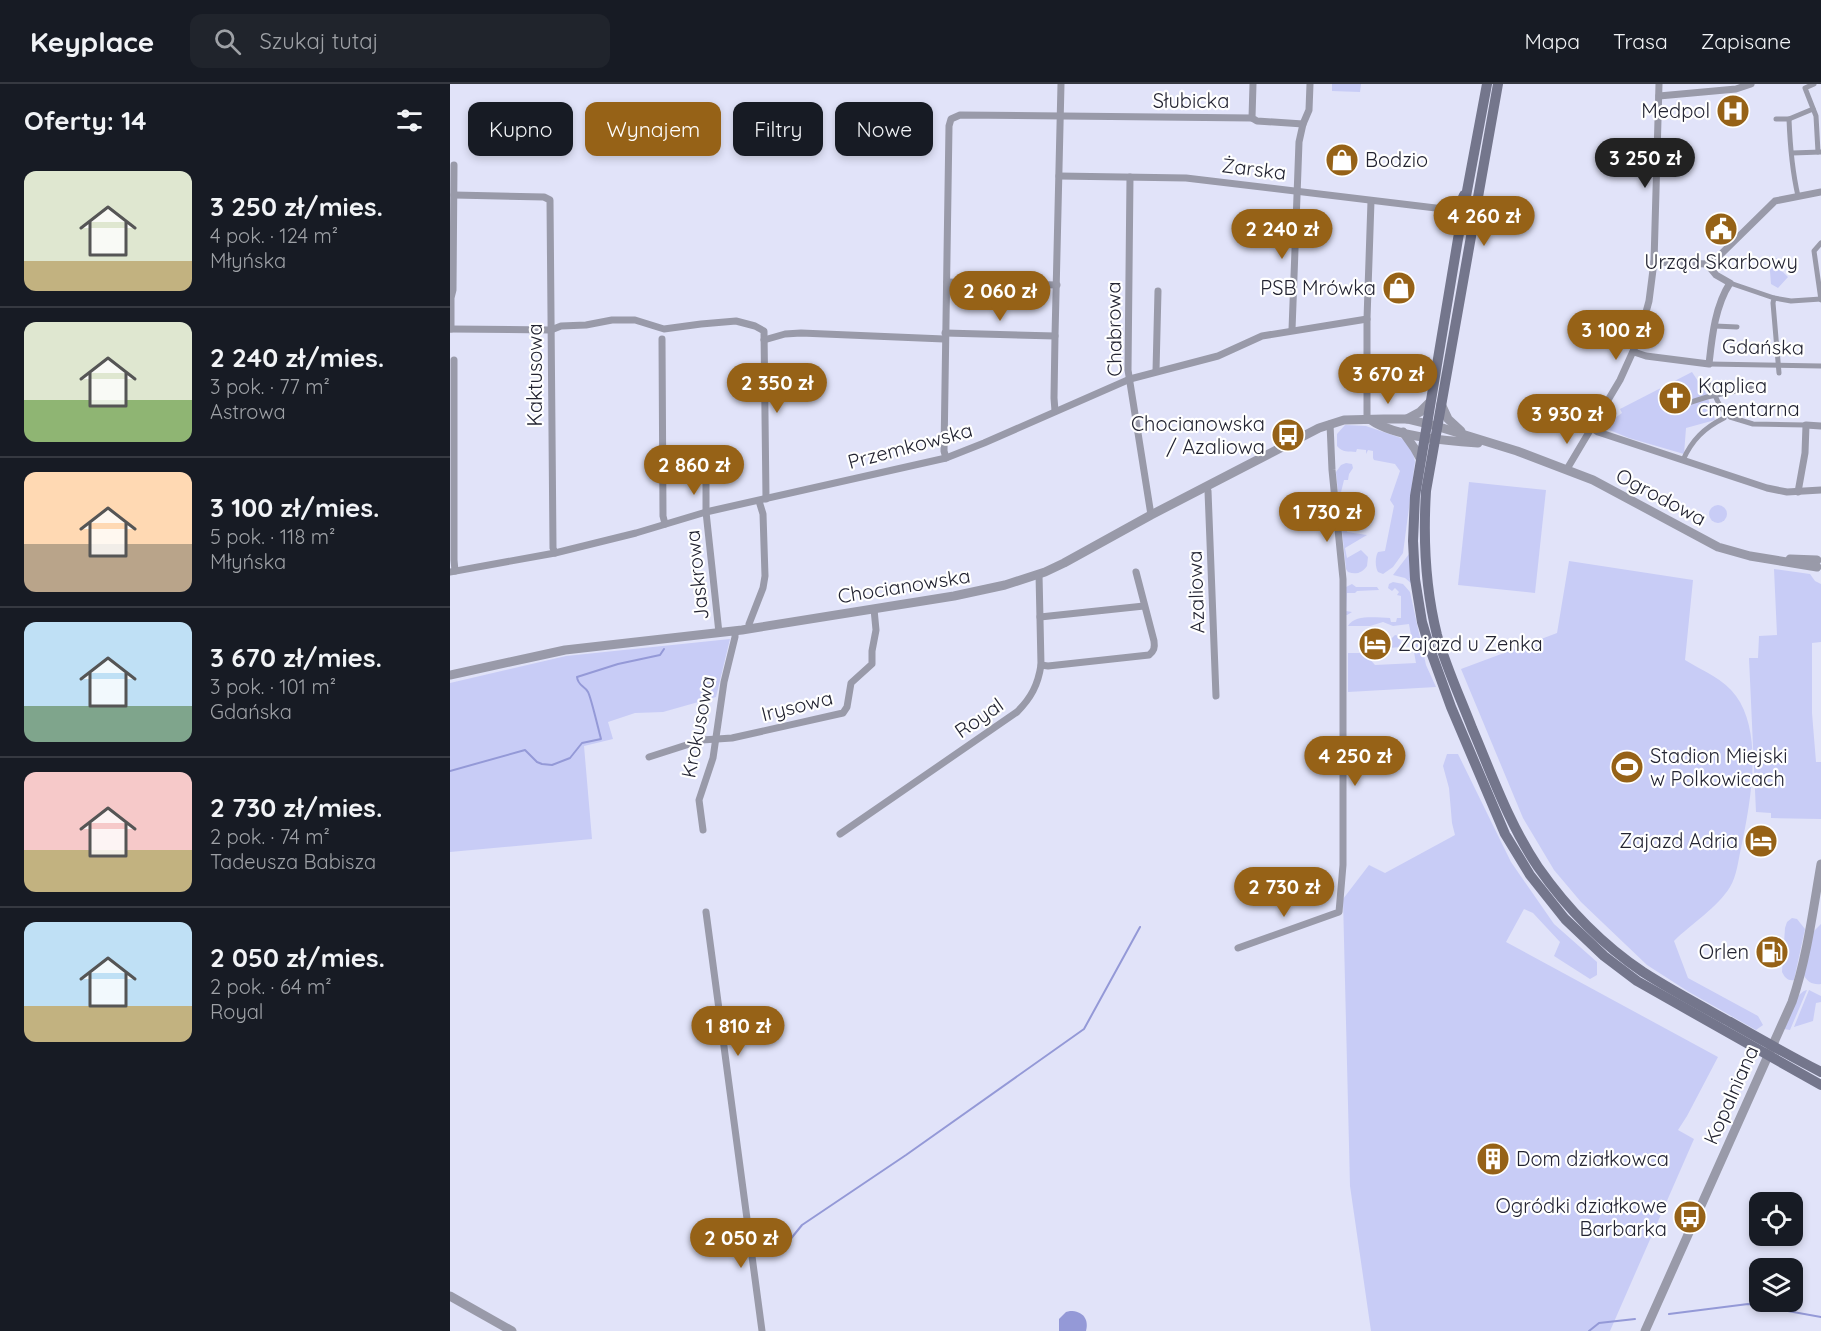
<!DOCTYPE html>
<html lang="pl">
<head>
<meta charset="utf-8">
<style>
	:root { --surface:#171b24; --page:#20242c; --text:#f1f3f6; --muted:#9ea1a6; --line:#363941; --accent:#966217 }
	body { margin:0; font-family:Quicksand,sans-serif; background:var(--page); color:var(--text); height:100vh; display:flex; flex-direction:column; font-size:22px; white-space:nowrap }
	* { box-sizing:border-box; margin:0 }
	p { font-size:20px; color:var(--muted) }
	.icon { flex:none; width:33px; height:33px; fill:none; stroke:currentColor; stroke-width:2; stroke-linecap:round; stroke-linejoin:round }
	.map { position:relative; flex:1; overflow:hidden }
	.sheet { display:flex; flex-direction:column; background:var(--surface); width:450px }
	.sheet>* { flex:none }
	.banner { position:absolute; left:18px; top:18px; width:570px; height:54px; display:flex; gap:12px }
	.fabs { position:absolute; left:1299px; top:1108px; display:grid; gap:12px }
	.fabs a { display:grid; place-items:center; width:54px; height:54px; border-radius:12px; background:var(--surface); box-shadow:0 3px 9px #0003; font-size:30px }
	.price { position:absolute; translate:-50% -51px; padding:0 14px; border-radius:21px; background:var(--accent); color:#fff; font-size:20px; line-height:39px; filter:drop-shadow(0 2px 3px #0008) }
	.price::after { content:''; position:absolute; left:50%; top:36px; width:18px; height:14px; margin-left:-9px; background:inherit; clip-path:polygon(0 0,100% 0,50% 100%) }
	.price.current { background:#222; color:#fff }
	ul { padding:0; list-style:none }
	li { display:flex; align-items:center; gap:18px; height:150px; padding:0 24px }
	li+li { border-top:2px solid var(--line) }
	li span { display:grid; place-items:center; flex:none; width:168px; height:120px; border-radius:12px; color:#555 }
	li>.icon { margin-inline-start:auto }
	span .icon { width:72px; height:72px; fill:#fffc; stroke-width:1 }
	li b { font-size:26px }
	h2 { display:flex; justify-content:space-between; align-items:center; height:72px; padding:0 24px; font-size:26px }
	.chip { padding:0 21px; border-radius:12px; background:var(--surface); box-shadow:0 3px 9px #0003; font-size:21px; line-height:54px }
	.chip.current { background:var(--accent); color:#fff }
	header { display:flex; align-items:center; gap:36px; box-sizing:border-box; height:84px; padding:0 30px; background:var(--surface); border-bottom:2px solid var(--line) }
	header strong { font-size:28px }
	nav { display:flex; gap:33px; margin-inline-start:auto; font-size:21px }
	.search { width:420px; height:54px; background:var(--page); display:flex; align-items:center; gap:15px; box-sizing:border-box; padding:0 21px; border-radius:12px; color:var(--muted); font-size:22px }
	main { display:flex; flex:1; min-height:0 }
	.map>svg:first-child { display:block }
</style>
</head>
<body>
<header>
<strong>Keyplace</strong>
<div class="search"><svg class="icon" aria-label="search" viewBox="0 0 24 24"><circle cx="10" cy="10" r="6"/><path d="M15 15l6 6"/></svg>Szukaj tutaj</div>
<nav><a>Mapa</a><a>Trasa</a><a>Zapisane</a></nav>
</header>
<main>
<section class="sheet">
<h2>Oferty: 14<svg class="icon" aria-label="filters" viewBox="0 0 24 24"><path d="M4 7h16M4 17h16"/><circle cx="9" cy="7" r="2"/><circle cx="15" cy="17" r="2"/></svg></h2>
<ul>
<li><span style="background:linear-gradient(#dfe7d0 75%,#c2b280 0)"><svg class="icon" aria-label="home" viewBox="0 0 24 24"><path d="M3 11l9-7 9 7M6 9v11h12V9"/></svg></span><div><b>3 250 zł/mies.</b><p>4 pok. · 124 m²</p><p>Młyńska</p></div></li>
<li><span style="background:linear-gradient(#dfe7d0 65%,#8fb573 0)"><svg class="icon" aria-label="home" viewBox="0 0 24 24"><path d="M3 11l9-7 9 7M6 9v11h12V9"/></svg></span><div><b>2 240 zł/mies.</b><p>3 pok. · 77 m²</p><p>Astrowa</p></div></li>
<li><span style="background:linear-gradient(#ffd9b3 60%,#b9a48a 0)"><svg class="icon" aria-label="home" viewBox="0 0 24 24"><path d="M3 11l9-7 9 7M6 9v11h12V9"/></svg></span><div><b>3 100 zł/mies.</b><p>5 pok. · 118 m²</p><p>Młyńska</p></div></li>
<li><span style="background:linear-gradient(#bfe0f5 70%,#7fa58c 0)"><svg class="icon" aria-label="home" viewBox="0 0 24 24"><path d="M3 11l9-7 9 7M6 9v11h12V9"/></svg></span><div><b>3 670 zł/mies.</b><p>3 pok. · 101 m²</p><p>Gdańska</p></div></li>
<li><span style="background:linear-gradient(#f6c9c9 65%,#c2b280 0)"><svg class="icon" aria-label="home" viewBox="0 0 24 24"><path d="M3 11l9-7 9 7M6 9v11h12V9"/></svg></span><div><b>2 730 zł/mies.</b><p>2 pok. · 74 m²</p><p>Tadeusza Babisza</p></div></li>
<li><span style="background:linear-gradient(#bfe0f5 70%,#c2b280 0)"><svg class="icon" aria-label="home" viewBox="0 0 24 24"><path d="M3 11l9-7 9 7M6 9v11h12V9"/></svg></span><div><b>2 050 zł/mies.</b><p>2 pok. · 64 m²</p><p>Royal</p></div></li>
</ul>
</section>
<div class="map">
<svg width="1371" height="1247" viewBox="0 0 1371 1247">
	<rect width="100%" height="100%" fill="#e1e3f9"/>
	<g fill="#c8ccf6">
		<path d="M882,0H911L910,8L882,7Z"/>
		<path d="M1319,174H1331L1332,187L1338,193L1328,204L1321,200Z"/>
		<path d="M1242,288L1257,311L1265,336L1236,344L1234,370L1179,354L1157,345L1162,336L1172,329L1170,325Z"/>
		<path d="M895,341L916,342L951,354C959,359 964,369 965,378L953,469L943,483L933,490L928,488C925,483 925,473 928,468L935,467L944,422L940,416L950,387L945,380L924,376L923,374V367L918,366L916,370V366L907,365L906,368C898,367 893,369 887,362V350Z"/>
		<path d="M896,379L902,380L903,384L899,390L898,396H894L891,408L895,409C892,420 889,431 894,441L898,442L897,448L917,451L895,464L897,474L911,466L918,473L917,482C912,489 906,491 898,488L896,485L886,388L891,381Z"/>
		<path d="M1019,398L1096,406L1085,509L1008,501Z"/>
		<circle cx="1268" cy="430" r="9"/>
		<path d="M959,470L962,500L955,494L943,491Z"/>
		<path d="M1119,477L1243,496L1235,576C1253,587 1274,595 1286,612C1314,650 1300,721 1291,764C1288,777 1287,791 1280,803C1268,823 1241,840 1224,857L1238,894L1308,932L1313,941L1306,946L1239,908L1197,881L1131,818L1104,786L1073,734L1011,585L1107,549Z"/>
		<path d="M1324,485L1360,490L1365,497L1371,500V558L1362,559V629L1366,678H1371V735L1321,734V729L1306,728L1299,574H1308L1309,552L1327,551Z"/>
		<path d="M943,498L953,500L960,508L976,581L986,603L898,608V569H914L925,581L966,579L959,540L943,542L933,538L920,542H898C905,530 927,534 940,534L941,538H946L947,534H951V512L947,511L949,508L945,504L942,507L938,504L939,500Z"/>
		<path d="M902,500L906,503H927L929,506L907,507L905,509H897L896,527L902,528L897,531H896V503Z"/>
		<path d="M945,551L950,552L951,563L939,564L936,560Z"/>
		<path d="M280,555L266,613L213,628L185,629L158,638L163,655L134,662L142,755L0,768V599L116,572Z"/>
		<path d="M997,670H1008L1061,778L1104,840L1147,878V891L1140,895L1104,872L1110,858L1083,829L1074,825L1056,858L1268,973L1237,1032L1228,1046L1244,1055L1160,1247H921L900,1102L893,815L919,781L935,789L1005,751L1002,739L999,704L993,682Z"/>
		<path d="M1342,834L1347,835L1355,845L1344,896C1338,897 1335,894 1332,888L1335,844L1337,838Z"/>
		<path d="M1371,840V900C1363,901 1357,898 1354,891L1363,848Z"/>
		<path d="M1357,906L1340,946L1334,945C1339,933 1344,909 1357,906Z"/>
		<path d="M1359,906L1371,912V918L1366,919L1363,937L1344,943Z"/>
	</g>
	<path fill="#9499d7" d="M620,1227C633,1227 639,1235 636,1247H609V1235L616,1228Z"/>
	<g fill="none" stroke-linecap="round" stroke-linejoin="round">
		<g stroke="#9499d7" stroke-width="2">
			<path d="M0,687L75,666L87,678L92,680L102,681L120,674L132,659L151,655C149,648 141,613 138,608C134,601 128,602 127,593L168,580L210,571L214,565"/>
			<path d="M315,1162L339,1157L352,1141L456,1071L634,945L690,843"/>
			<path d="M1219,1230L1298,1220L1371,1233"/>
			<path d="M1139,1247L1149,1239L1185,1235"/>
		</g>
		<g stroke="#999aa9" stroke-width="5">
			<path d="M1364,0L1355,4L1366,32L1368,68"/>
			<path d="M1326,35H1339L1363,25"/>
			<path d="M1339,35C1340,61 1342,86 1348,112"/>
			<path d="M1342,69L1371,68"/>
			<path d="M1371,159L1364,167L1371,216"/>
			<path d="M1280,199L1324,214L1323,219L1329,289"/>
			<path d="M1324,214L1341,217L1371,215"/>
			<path d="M1265,242L1287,243"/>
			<path d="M1259,280L1371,282"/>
			<path d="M1260,301L1268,318L1275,329"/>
			<path d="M1235,320L1257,313L1306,303"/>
			<path d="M1280,331L1289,325"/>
			<path d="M1280,333L1303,340L1356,341"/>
			<path d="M1233,376C1242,356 1254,344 1274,334"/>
		</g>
		<g stroke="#999aa9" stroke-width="7">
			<path d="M803,0L802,34L807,37L853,40"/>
			<path d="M1209,12L1286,5L1301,0"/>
			<path d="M609,92L736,94L994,125"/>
			<path d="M680,93L678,286L701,431"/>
			<path d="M4,111L94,113L100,116L103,464L105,469"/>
			<path d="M1204,178L1257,180L1267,174L1325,117L1371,108"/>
			<path d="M497,198L607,201"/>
			<path d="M0,245L101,246L111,242L136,241L162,236H185L214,245L251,240L286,237L305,242L314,247L316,415"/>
			<path d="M1,245V214L3,206L4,81"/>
			<path d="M842,246L849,58L853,40L859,26L860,0"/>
			<path d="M495,249L605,252"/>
			<path d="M212,255L213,432L215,440"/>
			<path d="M314,256L335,250L351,249L494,255"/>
			<path d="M1184,268L1196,272L1259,280C1262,253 1265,222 1280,199L1266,191L1257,180"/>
			<path d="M4,276V476L5,487"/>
			<path d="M706,287L708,207"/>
			<path d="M605,327L604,314L605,252L611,0"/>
			<path d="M917,336V235L921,117"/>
			<path d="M1142,344L1148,348L1317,404L1337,408L1371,406"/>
			<path d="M496,374L494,367C495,258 497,150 499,42L501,35L510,31L802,34"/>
			<path d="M1117,385L1170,296L1189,254L1199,217L1204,178L1209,0"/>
			<path d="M256,395V428L269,549"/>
			<path d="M756,403L758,407L766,612"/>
			<path d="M1348,408L1355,369L1356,341L1371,342"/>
			<path d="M0,488L105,469L186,449L256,428L496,374L534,359L680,295L768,272L812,252L917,235"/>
			<path d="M590,533L694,522"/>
			<path d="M299,545V540L313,504L315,492L313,430L309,417"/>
			<path d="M591,581L598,582L699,571C704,567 705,564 704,557L686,488"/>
			<path d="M199,673L252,656L282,654L393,629L397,623L401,599L422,580V567L426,546L424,525"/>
			<path d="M253,746L249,716L263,674L274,598L285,553V547"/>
			<path d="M390,750L567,628C581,614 588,601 591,581L589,490"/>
			<path d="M256,828L312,1247"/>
			<path d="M788,864L889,828L893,781V495L882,386L880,340"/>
		</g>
		<g stroke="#999aa9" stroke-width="9">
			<path d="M991,320L998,335L1011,347"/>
			<path d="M957,335L970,328L980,318"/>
			<path d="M921,336C945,353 998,357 1028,359"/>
			<path d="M953,348L965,365L970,374"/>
			<path d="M1340,475L1367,476"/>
			<path d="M0,591L115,566L292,546L504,512L555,501L595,488L614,479L701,431L869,344L894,336L934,335H957L986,342L1067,367L1143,396L1268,463L1300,472L1367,483"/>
			<path d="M0,1212L62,1247"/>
			<path d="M1195,1247L1342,918C1357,874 1363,826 1371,780"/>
		</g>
		<g stroke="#74768c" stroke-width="10">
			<path d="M1037,0L1008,155L965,412L963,457L965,495L972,538L980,565L1001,623L1055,750L1080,791L1115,835L1154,872L1187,897L1371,1001"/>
			<path d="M1048,0L976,407C973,456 975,503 987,551C996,583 1010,613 1022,644C1042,691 1059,740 1088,783C1116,823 1153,861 1193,888C1221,906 1251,922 1280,938C1310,955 1340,972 1371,988"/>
			<path d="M994,125C1004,124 1010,121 1014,111"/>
		</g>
	</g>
	<defs>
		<symbol id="hospital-disc" viewBox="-11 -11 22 22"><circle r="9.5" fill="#966217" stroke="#fff"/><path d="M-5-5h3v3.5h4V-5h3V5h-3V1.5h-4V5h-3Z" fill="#fff"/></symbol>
		<symbol id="shop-disc" viewBox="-11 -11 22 22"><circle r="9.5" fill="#966217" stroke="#fff"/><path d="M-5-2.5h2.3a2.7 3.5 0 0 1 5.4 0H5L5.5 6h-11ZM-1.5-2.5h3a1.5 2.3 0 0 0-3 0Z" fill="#fff"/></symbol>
		<symbol id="civic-disc" viewBox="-11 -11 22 22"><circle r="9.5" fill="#966217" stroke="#fff"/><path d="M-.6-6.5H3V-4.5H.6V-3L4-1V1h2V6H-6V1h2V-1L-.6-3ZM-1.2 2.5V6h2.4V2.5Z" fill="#fff"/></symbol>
		<symbol id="church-disc" viewBox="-11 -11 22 22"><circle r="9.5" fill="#966217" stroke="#fff"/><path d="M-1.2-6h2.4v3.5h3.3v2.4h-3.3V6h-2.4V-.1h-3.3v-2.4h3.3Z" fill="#fff"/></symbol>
		<symbol id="bus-disc" viewBox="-11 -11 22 22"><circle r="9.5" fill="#966217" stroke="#fff"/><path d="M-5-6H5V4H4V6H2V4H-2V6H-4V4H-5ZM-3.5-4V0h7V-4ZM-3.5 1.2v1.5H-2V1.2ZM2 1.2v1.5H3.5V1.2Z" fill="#fff"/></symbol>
		<symbol id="hotel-disc" viewBox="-11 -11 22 22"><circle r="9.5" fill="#966217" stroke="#fff"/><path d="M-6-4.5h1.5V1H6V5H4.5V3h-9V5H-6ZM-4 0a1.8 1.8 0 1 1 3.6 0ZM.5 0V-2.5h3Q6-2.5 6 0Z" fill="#fff"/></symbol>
		<symbol id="stadium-disc" viewBox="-11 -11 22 22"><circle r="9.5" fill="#966217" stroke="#fff"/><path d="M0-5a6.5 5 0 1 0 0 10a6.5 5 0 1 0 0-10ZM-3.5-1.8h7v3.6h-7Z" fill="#fff"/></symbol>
		<symbol id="fuel-disc" viewBox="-11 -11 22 22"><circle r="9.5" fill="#966217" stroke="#fff"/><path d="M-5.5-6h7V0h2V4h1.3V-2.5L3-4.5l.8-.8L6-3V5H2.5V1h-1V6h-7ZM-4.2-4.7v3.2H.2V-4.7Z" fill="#fff"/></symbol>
		<symbol id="building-disc" viewBox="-11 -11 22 22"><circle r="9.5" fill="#966217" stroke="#fff"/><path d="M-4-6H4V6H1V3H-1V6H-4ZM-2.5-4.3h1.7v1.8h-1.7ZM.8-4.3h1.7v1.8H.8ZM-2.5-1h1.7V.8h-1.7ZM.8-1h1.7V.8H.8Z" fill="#fff"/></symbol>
	</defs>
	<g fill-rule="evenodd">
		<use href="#hospital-disc" x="1264" y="8" width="38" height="38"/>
		<use href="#shop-disc" x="873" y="57" width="38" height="38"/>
		<use href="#civic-disc" x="1252" y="126" width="38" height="38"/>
		<use href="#shop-disc" x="930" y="185" width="38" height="38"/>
		<use href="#church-disc" x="1206" y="295" width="38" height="38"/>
		<use href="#bus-disc" x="819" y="332" width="38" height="38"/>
		<use href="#hotel-disc" x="906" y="541" width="38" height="38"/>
		<use href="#stadium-disc" x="1158" y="664" width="38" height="38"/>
		<use href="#hotel-disc" x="1292" y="738" width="38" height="38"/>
		<use href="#fuel-disc" x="1303" y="849" width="38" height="38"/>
		<use href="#building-disc" x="1024" y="1056" width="38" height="38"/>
		<use href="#bus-disc" x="1221" y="1114" width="38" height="38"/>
	</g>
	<g text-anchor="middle" stroke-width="4.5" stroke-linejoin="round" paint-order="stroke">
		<g font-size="20" fill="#232432" stroke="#fff">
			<text x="741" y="24">Słubicka</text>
			<text transform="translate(804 85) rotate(7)" y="7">Żarska</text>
			<text transform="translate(664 245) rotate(-91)" y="7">Chabrowa</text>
			<text transform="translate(1313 263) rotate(1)" y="7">Gdańska</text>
			<text transform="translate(85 291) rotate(-90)" y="7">Kaktusowa</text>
			<text transform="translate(460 362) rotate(-15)" y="7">Przemkowska</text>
			<text transform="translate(1211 413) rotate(28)" y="7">Ogrodowa</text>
			<text transform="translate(247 491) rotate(-96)" y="7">Jaskrowa</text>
			<text transform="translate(454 502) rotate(-9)" y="7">Chocianowska</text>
			<text transform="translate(746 508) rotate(-92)" y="7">Azaliowa</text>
			<text transform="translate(347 622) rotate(-14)" y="7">Irysowa</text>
			<text transform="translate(529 634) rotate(-35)" y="7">Royal</text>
			<text transform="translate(248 643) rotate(-79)" y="7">Krokusowa</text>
			<text transform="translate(1281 1011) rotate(-66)" y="7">Kopalniana</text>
		</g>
		<g font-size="20" fill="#232432" stroke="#fff" text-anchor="end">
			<text x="1260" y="34">Medpol</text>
			<text x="915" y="83" text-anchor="start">Bodzio</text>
			<text x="1271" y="185" text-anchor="middle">Urząd Skarbowy</text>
			<text x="926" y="211">PSB Mrówka</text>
			<text x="1248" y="309" text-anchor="start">Kaplica<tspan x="1248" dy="23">cmentarna</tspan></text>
			<text x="815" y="347">Chocianowska<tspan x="815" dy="23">/ Azaliowa</tspan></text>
			<text x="948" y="567" text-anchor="start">Zajazd u Zenka</text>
			<text x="1200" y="679" text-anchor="start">Stadion Miejski<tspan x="1200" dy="23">w Polkowicach</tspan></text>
			<text x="1288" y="764">Zajazd Adria</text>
			<text x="1299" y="875">Orlen</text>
			<text x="1066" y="1082" text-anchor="start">Dom działkowca</text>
			<text x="1217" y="1129">Ogródki działkowe<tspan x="1217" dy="23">Barbarka</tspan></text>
		</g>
	</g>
</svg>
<div class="fabs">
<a><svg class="icon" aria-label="locate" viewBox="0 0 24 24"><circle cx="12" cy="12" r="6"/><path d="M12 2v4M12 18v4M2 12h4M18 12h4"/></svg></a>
<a><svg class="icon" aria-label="layers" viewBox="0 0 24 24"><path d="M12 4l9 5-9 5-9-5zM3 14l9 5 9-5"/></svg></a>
</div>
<b class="price current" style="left:1195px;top:105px">3 250 zł</b>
<b class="price" style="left:1034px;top:163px">4 260 zł</b>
<b class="price" style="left:832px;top:176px">2 240 zł</b>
<b class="price" style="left:550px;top:238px">2 060 zł</b>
<b class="price" style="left:1166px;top:277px">3 100 zł</b>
<b class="price" style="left:938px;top:321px">3 670 zł</b>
<b class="price" style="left:327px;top:330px">2 350 zł</b>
<b class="price" style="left:1117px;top:361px">3 930 zł</b>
<b class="price" style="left:244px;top:412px">2 860 zł</b>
<b class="price" style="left:877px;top:459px">1 730 zł</b>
<b class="price" style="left:905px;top:703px">4 250 zł</b>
<b class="price" style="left:834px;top:834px">2 730 zł</b>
<b class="price" style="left:288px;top:973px">1 810 zł</b>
<b class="price" style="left:291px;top:1185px">2 050 zł</b>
<div class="banner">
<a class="chip">Kupno</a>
<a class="chip current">Wynajem</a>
<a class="chip">Filtry</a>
<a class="chip">Nowe</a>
</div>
</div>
</main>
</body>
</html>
